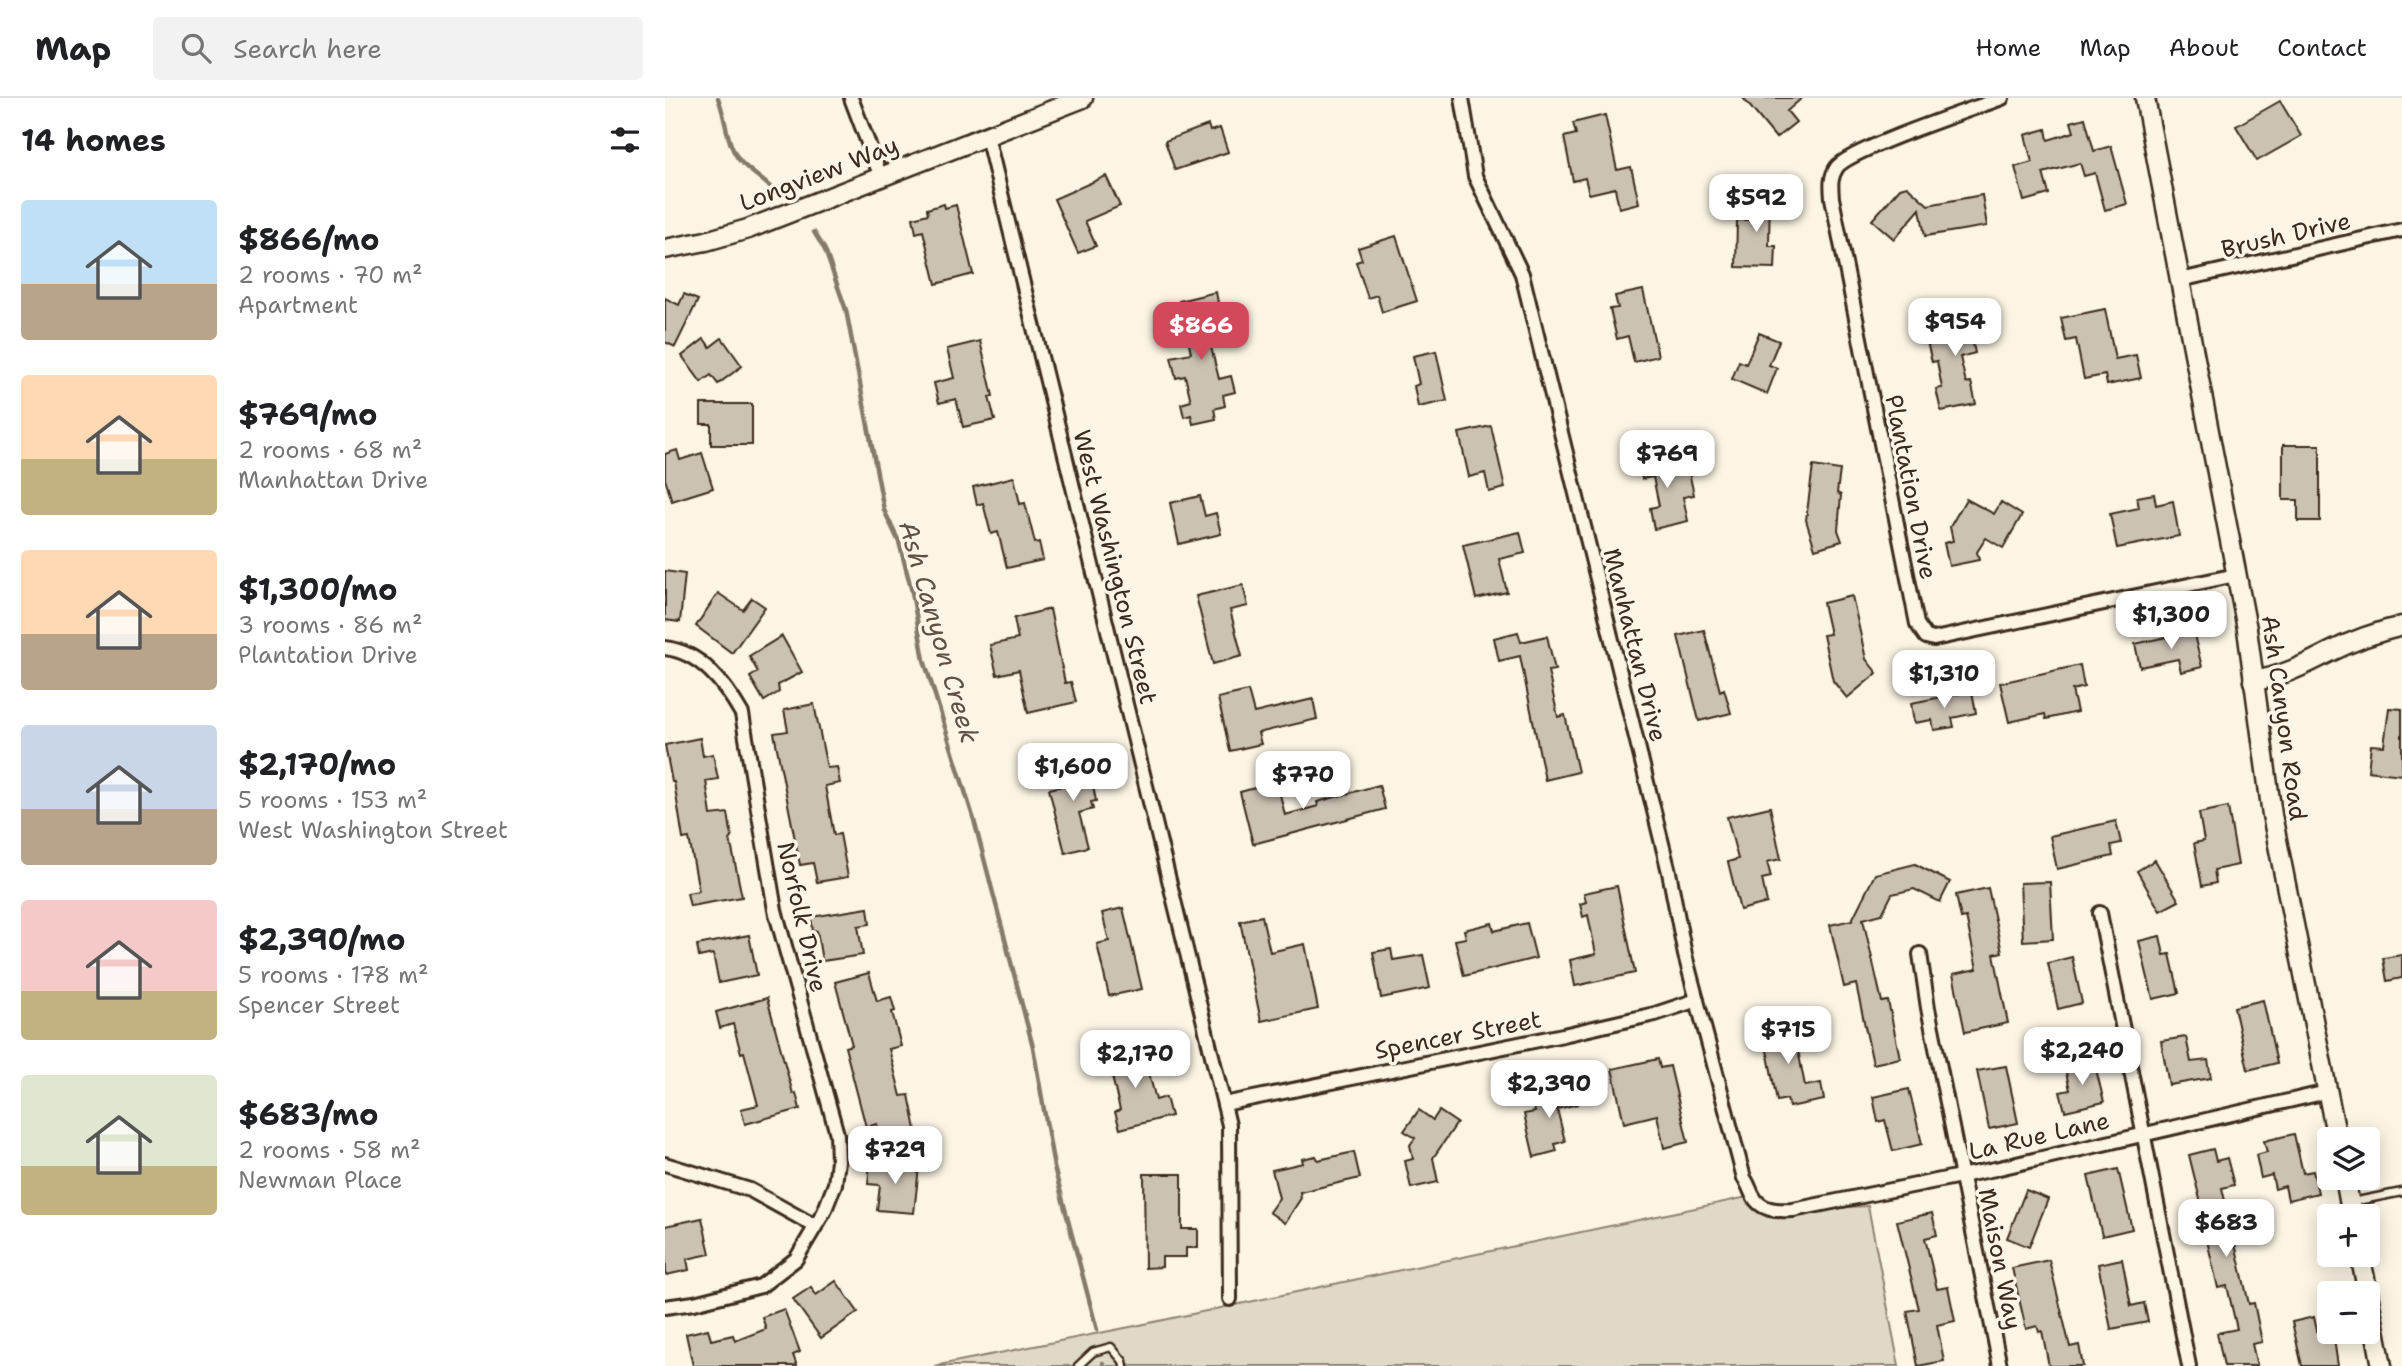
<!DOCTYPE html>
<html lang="en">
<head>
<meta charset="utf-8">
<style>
	:root { --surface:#fff; --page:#f2f2f2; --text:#202124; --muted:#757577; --line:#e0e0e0; --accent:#d1495b }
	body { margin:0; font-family:"Shantell Sans",sans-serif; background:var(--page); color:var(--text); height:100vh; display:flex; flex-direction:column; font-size:26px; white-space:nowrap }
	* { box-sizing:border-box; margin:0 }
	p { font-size:23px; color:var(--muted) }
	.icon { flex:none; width:38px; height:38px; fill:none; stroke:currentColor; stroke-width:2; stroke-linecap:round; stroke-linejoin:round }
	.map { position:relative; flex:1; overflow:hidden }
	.drawer { display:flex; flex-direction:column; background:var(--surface); width:665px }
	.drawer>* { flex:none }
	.buttons { position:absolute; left:1652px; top:1029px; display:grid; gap:14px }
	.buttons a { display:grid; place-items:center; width:63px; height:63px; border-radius:7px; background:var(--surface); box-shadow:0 4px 18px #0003; font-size:35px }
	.price { position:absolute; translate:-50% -60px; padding:0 16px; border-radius:14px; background:#fff; color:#222; font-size:23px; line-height:46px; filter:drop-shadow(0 2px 4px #0008) }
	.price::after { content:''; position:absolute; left:50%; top:42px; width:21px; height:16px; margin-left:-10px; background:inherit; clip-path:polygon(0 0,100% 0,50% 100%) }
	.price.current { background:var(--accent); color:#fff }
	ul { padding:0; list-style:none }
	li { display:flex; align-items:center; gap:21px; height:175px; padding:0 21px }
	li span { display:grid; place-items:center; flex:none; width:196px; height:140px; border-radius:7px; color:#555 }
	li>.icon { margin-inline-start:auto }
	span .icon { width:84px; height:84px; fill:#fffc; stroke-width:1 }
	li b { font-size:30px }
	h2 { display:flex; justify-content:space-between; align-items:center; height:84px; padding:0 21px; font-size:30px }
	header { display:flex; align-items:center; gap:42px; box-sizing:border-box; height:98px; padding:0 35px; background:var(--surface); border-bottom:2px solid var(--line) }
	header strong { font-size:33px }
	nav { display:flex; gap:38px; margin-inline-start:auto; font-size:24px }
	.search { width:490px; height:63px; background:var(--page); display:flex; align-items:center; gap:18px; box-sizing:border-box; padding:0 24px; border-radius:7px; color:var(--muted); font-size:26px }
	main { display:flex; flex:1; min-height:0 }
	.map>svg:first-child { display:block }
</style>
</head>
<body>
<header>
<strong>Map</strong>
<div class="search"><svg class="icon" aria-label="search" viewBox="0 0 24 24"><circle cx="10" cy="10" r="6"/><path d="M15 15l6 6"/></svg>Search here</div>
<nav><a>Home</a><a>Map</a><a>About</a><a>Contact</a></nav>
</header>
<main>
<section class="drawer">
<h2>14 homes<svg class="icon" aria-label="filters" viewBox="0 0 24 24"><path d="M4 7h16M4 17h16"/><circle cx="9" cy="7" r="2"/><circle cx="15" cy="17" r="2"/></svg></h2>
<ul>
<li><span style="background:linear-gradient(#bfe0f5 60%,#b9a48a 0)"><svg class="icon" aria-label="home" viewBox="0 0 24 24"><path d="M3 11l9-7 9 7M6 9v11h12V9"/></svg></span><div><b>$866/mo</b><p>2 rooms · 70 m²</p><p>Apartment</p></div></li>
<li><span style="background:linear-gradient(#ffd9b3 60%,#c2b280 0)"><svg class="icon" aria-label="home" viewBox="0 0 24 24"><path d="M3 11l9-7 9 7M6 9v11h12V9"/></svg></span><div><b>$769/mo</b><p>2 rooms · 68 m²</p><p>Manhattan Drive</p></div></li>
<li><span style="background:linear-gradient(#ffd9b3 60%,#b9a48a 0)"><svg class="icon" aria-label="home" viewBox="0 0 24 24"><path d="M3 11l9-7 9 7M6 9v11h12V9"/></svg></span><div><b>$1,300/mo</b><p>3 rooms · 86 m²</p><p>Plantation Drive</p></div></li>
<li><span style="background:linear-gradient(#c9d6e8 60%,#b9a48a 0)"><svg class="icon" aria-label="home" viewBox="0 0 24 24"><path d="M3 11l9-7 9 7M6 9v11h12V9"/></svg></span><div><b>$2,170/mo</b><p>5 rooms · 153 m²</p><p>West Washington Street</p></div></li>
<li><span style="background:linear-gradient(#f6c9c9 65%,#c2b280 0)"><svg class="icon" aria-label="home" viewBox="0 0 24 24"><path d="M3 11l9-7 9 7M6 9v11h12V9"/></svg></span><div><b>$2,390/mo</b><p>5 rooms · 178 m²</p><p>Spencer Street</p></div></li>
<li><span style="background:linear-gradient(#dfe7d0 65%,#c2b280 0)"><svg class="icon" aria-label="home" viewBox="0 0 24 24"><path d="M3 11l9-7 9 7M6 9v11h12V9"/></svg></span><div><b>$683/mo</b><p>2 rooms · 58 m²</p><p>Newman Place</p></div></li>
</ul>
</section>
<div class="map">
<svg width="1737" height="1268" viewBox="0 0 1737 1268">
	<rect width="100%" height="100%" fill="#fcf5e5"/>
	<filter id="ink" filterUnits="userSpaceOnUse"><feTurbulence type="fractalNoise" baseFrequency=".0143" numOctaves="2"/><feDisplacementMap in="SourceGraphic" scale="14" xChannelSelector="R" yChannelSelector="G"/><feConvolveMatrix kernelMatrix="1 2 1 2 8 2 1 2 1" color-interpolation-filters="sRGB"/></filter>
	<g filter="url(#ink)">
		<path fill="#e0d8c8" stroke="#8e8173" stroke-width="2" d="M1087,1098L1106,1113L1203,1108L1234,1268H269L470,1228Z"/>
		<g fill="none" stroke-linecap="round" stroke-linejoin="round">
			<g stroke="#85796b" stroke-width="4.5">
				<path d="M53,0C61,19 61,48 76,64C86,75 100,82 110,94"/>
				<path d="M149,134L160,152L181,212L219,412L234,444L247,494L259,562L309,722L368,949L389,1069L432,1232"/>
				<path d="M438,1265L439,1268"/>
			</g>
		</g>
		<g fill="#ccc2b3" stroke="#3b2a1e" stroke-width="2">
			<path d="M1078,0H1137L1122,13L1131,24L1111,40Z"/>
			<path d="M1615,3L1636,38L1592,63L1571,28Z"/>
			<path d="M940,17L952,72L966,69L974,105L954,110L950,90L924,96L920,80L908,83L899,39L911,36L908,25Z"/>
			<path d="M1420,20L1429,53L1446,48L1462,106L1440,112L1430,75L1419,78L1415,65L1378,75L1384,96L1359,103L1350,69L1367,64L1360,37L1381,31L1383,42L1409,34L1406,24Z"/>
			<path d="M543,27L545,33L555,30L563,54L510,72L500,43Z"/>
			<path d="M441,78L455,108L420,123L431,148L413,155L389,101Z"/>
			<path d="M1242,88L1263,107L1317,97L1322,128L1260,138L1255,111L1229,141L1207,122L1235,90Z"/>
			<path d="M1083,91L1105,92L1104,148H1111L1110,170L1071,169L1072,122H1083Z"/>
			<path d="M279,106L280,110L291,107L308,176L271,186L258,133L251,135L248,120L263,116L262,111Z"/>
			<path d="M731,138L752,203L717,214L712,197L703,200L691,164L697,162L693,150Z"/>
			<path d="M978,192L993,258L969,264L963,238L952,241L945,211L953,210L950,198Z"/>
			<path d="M551,194L554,210L543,213L549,240L544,241L554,281L566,278L570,294L558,297L560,308L549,311L551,321L528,326L526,317L519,319L516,306L526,303L520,278L511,280L506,259L526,255L514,203Z"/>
			<path d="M19,196L33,202L10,249L0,244V200L14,207Z"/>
			<path d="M1310,204L1315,229L1305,231L1310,255L1295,259L1301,285L1306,284L1311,306L1276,313L1271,291L1277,290L1272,263L1267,264L1262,244L1288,238L1282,210Z"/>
			<path d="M1440,211L1450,261L1471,257L1476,280L1442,287L1440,277L1419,281L1411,241L1401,243L1396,220Z"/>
			<path d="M1094,235L1114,243L1104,267L1112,270L1102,296L1067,281L1074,263L1081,266Z"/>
			<path d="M57,240L77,268L53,286L46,277L36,284L17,258L39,241L45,249Z"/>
			<path d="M315,243L328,298L324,299L330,322L298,329L291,301L274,305L269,285L289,280L282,251Z"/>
			<path d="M771,253L782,303L753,309L749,288L754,286L748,258Z"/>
			<path d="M36,306H87V347H46V326H36Z"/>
			<path d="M826,328L840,390L824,394L820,375L804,379L794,335Z"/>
			<path d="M1618,347H1655V423H1633V402H1618Z"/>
			<path d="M12,352L15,362L37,355L48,390L7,403L0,381V356Z"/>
			<path d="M995,355L997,367L1010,364L1012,376L1024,374L1029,397L1018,399L1023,423L989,431L985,410L994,408L988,379L977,381L972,360Z"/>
			<path d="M1148,368L1175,372L1172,395L1176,397L1173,432L1177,443L1150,451L1141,422Z"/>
			<path d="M349,379L355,406L360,405L370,445L374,444L378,462L342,470L333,434L326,436L318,405L312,407L308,389Z"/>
			<path d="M1489,396L1491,407L1508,403L1514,438L1452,450L1445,416L1474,410L1472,399Z"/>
			<path d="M535,398L540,418L551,415L556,436L514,446L505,405Z"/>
			<path d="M1301,401L1329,416L1336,404L1357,417L1338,450L1321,440L1312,454L1314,462L1284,468L1279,445L1288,443L1285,429Z"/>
			<path d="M855,434L860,455L834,461L842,494L811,501L798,447Z"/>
			<path d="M0,473L20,476L15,524L0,522Z"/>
			<path d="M578,487L583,508L565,512L577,558L548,566L531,498Z"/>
			<path d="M53,495L78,512L87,500L100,509L67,555L31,528Z"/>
			<path d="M1187,498L1201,561L1212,575L1182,600L1168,583L1158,537L1165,536L1158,505Z"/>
			<path d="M385,511L400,585L406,584L411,604L363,615L354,572L332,577L325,547L353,541L349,520Z"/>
			<path d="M1039,532L1055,593L1059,591L1066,615L1034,623L1013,538Z"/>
			<path d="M1528,533L1537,569L1516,574L1513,561L1475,569L1470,546Z"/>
			<path d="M853,534L856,544L882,538L890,572L883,573L893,619L900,617L913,674L880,682L855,558L834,563L829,540Z"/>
			<path d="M117,538L137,574L113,587L114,594L99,603L85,579L93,574L84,558Z"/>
			<path d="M1415,567L1419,589L1407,592L1412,614L1381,621L1380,616L1344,624L1335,585Z"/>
			<path d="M583,593L589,615L648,601L652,621L593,635L596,646L565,653L553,600Z"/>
			<path d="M1307,593L1311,615L1287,620L1289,629L1269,632L1267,622L1249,625L1246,605Z"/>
			<path d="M149,606L162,670L172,669L175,685L160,688L169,737L175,736L183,779L152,784L148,765L135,767L109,635L123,633L119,612Z"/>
			<path d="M1724,610L1737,611V677L1703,673L1706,647L1719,648Z"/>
			<path d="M35,640L38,658L48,656L53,681L41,683L46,717L63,715L67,740L65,741L77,799L25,808L22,795L34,793L24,740L18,741L9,684H7L0,647Z"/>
			<path d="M411,665L433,672L428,688L431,703L426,704L428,711L414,715L423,749L400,755L384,691L397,688L392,670Z"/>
			<path d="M612,684L620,717L653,708L652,704L714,687L720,711L588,746L575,694Z"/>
			<path d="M1105,709L1116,761L1102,764L1106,779L1097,781L1102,805L1075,812L1063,764L1073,761L1062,719Z"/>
			<path d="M1563,709L1573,767L1549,772L1551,785L1537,788L1529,745L1539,743L1534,715Z"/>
			<path d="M1451,723L1456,745L1446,747L1448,758L1392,771L1385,738Z"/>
			<path d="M1490,762L1514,803L1495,813L1472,773Z"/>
			<path d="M1250,766L1285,784L1275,804L1249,791L1227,796L1217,816L1198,821L1217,904L1223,903L1235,960L1208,966L1191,886L1179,889L1165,827L1187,822L1210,776Z"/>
			<path d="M1385,784L1388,841L1358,843L1355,785Z"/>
			<path d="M952,788L970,875L910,888L905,862L931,856L923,817L918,819L915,806L921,804L919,795Z"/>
			<path d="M1323,790L1337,854L1329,856L1343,925L1300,934L1288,876L1312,871L1301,819L1296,820L1291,797Z"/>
			<path d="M203,810L205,826L193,828L198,857L157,863L152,833L148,834L146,819Z"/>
			<path d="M458,810L477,891L444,898L432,846L444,843L437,815Z"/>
			<path d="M597,818L605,854L640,846L653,911L596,923L575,823Z"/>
			<path d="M827,825L829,833L862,825L871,860L799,878L790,842L801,840L799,832Z"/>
			<path d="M84,837L92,877L54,885L48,856L34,859L32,847Z"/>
			<path d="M1495,838L1499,857L1505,856L1514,895L1488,901L1474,843Z"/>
			<path d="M726,851L728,862L758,857L765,890L716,900L708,854Z"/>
			<path d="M1737,857V880L1722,883L1718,860Z"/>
			<path d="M1407,859L1417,905L1393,911L1383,865Z"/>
			<path d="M204,875L212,903L226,899L230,913L227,914L236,948L224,951L236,998L244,997L253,1041L217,1049L212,1026L201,1029L180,949L187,947L170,884Z"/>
			<path d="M102,900L128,996L131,995L135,1011L80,1026L76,1011L93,1007L79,954L76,955L68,926L55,930L51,914Z"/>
			<path d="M1598,902L1612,965L1583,972L1569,909Z"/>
			<path d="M1127,921L1140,988L1156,985L1159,1002L1124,1009L1122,1001L1112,1003L1097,927Z"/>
			<path d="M1521,939L1526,964L1543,962L1546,980L1504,987L1496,943Z"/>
			<path d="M460,946L463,960L479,956L491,1002L501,999L506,1018L455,1031L450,1014L455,1012L444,966L447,965L444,950Z"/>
			<path d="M993,961L995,970L1005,968L1023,1044L999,1050L992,1017L959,1025L947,971Z"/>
			<path d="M1429,963L1439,1004L1400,1013L1395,994L1405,992L1400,970Z"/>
			<path d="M1341,968L1353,1025L1324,1031L1312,973Z"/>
			<path d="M908,986L913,1006L892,1011L900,1043L890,1046L892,1053L869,1059L859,1016L870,1014L868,1005L882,1002L880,993Z"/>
			<path d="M1244,991L1257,1046L1228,1053L1220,1022L1213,1024L1208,999Z"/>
			<path d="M754,1012L768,1022L774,1013L792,1025L768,1060L773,1084L746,1090L740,1063L748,1061L745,1047L750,1040L739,1033Z"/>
			<path d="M1629,1036L1638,1075L1648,1073L1653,1095L1623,1102L1620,1088L1610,1091L1607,1077L1596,1080L1591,1057L1602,1054L1599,1043Z"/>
			<path d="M1548,1051L1551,1063L1562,1060L1569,1087L1557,1090L1584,1206L1589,1205L1597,1244L1587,1246L1592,1268H1559L1552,1235L1572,1231L1562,1188L1553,1190L1541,1138H1544L1524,1057Z"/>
			<path d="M689,1054L695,1080L635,1094L636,1100L620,1125L604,1114L614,1100L607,1072L638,1065L637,1061L651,1058L653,1062Z"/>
			<path d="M205,1064L254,1069L249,1115L212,1112L215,1087L203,1086Z"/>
			<path d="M1453,1071L1467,1131L1437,1138L1423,1078Z"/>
			<path d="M479,1076H517V1131H533V1150H521V1159H497V1169L480,1170Z"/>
			<path d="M1361,1092L1383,1101L1364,1149L1342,1140Z"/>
			<path d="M1267,1115L1272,1137L1260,1140L1272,1191L1283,1189L1290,1223L1272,1227L1279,1263L1253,1268L1242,1213L1254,1211L1232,1123Z"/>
			<path d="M37,1120L45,1156L22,1161L24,1172L1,1177L0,1128Z"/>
			<path d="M1457,1161L1466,1208L1479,1205L1483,1224L1446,1231L1433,1166Z"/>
			<path d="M1384,1162L1405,1249L1414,1247L1418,1268H1384L1377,1233L1374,1234L1372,1228L1361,1231L1347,1170Z"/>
			<path d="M171,1183L193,1214L156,1240L128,1201L146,1189L151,1197Z"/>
			<path d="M119,1211L135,1254L128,1257L132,1268H28L21,1236L43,1231L46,1242L68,1237L70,1243L101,1231L97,1219Z"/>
			<path d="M1649,1219L1652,1233L1664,1230V1234H1668L1673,1268H1637L1627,1224Z"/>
		</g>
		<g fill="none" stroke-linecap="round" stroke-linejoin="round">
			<defs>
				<g id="lane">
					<path d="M1687,1104L1737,1094"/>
					<path d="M413,1268L428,1254L446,1249L458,1263L459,1268"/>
				</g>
				<g id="street">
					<path d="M186,0L216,79"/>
					<path d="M797,0L810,78L857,176L1004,774L1020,857L1079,1080C1083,1085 1084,1090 1087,1096C1095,1113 1111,1113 1128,1112L1330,1071L1662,994"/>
					<path d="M1337,0C1308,11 1186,51 1172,69C1165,79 1166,88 1167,100L1252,526L1261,539L1269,541L1571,477"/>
					<path d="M322,38L564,1027L565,1201"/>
					<path d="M1515,182L1737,132"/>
					<path d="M0,550C36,554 60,586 77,616L110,812L172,1036L173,1063L170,1086L159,1114L131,1161L96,1188L29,1205L0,1209"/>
					<path d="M1435,815L1524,1268"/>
					<path d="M1255,856L1263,910L1335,1268"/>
					<path d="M559,1006L898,937L990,916L1032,902"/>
					<path d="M0,1066L85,1092L150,1128"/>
				</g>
				<g id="secondary">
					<path d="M1480,0L1582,531L1607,717L1672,1041"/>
					<path d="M0,151L41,143L83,131L418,0"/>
					<path d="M1588,583C1616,579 1640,567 1665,554C1687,543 1712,534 1737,528"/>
					<path d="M1680,1080L1687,1118"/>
					<path d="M1695,1157L1703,1195"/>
					<path d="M1703,1196L1717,1268"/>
				</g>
			</defs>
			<use href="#lane" stroke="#3b2a1e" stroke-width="11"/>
			<use href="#street" stroke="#3b2a1e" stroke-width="18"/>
			<use href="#secondary" stroke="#3b2a1e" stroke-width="23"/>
			<use href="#lane" stroke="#fcf5e5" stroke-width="6"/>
			<use href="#street" stroke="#fcf5e5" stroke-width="12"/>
			<use href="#secondary" stroke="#fcf5e5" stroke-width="18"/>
		</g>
	</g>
	<g text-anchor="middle" stroke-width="7" stroke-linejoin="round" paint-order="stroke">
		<g font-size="24" fill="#3b2a1e" stroke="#fcf5e5">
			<text transform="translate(154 76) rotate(-21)" y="8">Longview Way</text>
			<text transform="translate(1621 137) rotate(-13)" y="8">Brush Drive</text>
			<text transform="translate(1246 389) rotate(79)" y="8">Plantation Drive</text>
			<text transform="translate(450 469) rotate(76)" y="8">West Washington Street</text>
			<text transform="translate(970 547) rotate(76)" y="8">Manhattan Drive</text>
			<text transform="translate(1619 620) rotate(82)" y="8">Ash Canyon Road</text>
			<text transform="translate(137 819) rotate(77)" y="8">Norfolk Drive</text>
			<text transform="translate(793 937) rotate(-11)" y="8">Spencer Street</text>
			<text transform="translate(1374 1038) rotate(-13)" y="8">La Rue Lane</text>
			<text transform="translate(1335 1161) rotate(79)" y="8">Maison Way</text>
		</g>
		<g font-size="26" font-style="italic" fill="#605144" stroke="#fcf5e5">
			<text transform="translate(274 534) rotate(74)" y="9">Ash Canyon Creek</text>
		</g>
	</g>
</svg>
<div class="buttons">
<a><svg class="icon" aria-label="layers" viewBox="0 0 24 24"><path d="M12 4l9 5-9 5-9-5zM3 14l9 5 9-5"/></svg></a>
<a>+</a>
<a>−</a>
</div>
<b class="price" style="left:1091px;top:136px">$592</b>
<b class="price" style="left:1290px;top:260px">$954</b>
<b class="price current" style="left:536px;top:264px">$866</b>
<b class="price" style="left:1002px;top:392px">$769</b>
<b class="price" style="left:1506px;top:553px">$1,300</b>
<b class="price" style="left:1279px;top:612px">$1,310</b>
<b class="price" style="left:408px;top:705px">$1,600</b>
<b class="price" style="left:638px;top:713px">$770</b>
<b class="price" style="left:1123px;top:968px">$715</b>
<b class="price" style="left:1417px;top:989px">$2,240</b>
<b class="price" style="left:470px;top:992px">$2,170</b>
<b class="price" style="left:884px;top:1022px">$2,390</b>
<b class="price" style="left:230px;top:1088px">$729</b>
<b class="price" style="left:1561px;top:1161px">$683</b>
</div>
</main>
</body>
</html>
